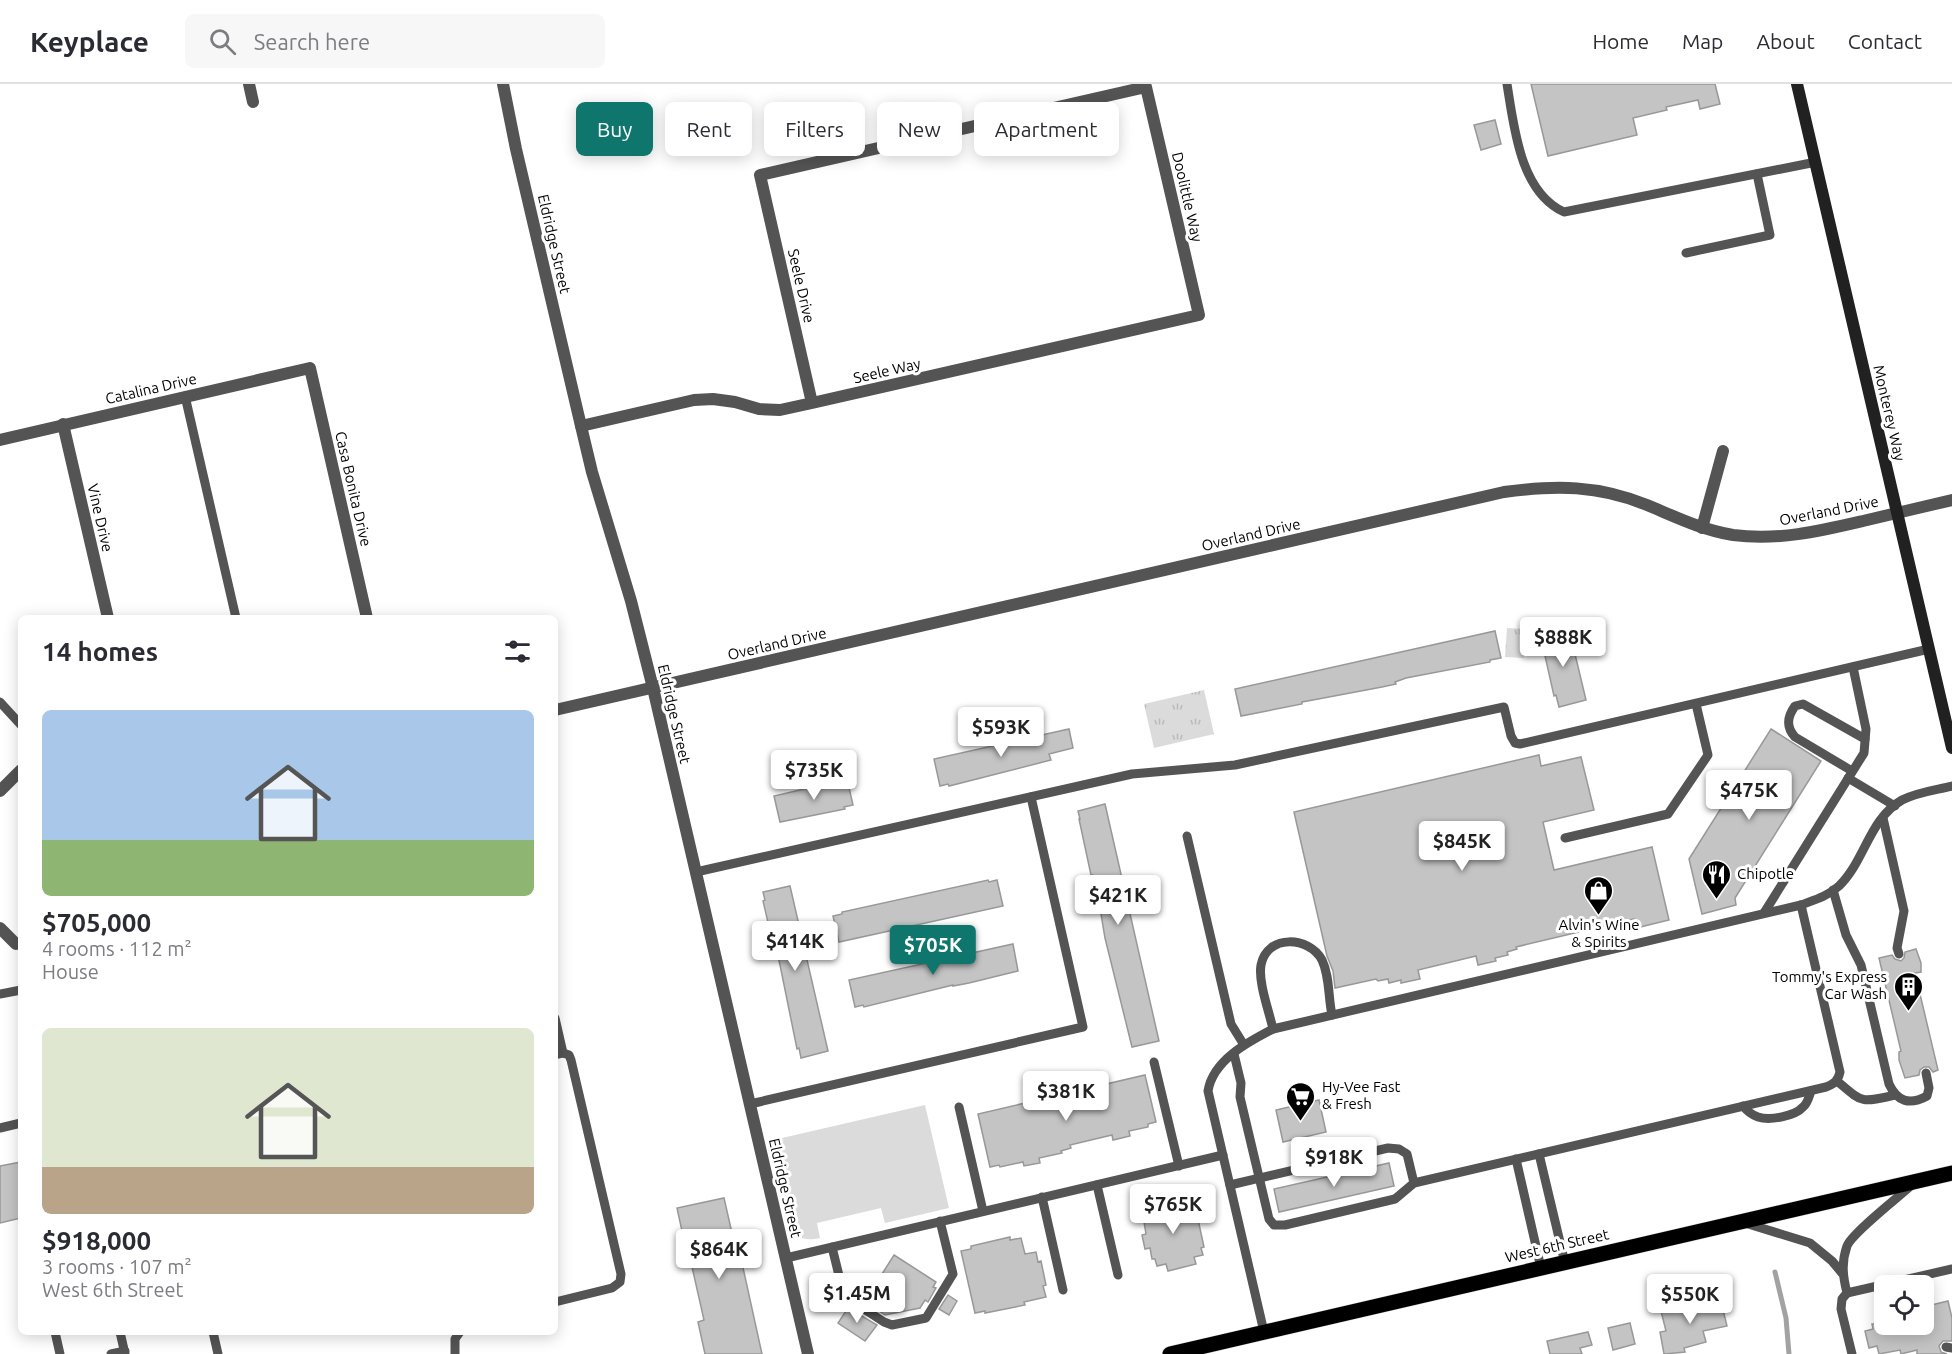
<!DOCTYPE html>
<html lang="en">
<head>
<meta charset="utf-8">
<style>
	:root { --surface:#fff; --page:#f7f7f7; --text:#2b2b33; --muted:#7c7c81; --line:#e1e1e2; --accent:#0f766e }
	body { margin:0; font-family:Ubuntu,sans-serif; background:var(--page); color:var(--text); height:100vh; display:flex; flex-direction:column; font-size:22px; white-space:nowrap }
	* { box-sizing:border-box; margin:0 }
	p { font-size:20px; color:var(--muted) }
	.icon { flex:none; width:33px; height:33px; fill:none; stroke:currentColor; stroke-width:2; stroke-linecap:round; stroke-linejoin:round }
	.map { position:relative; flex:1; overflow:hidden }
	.panel { position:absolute; left:18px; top:531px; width:540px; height:720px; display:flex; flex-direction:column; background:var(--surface); border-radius:9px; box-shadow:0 3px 15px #0003 }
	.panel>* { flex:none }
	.hud { position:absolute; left:576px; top:18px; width:570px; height:54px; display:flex; gap:12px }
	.controls { position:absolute; left:1874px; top:1191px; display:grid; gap:12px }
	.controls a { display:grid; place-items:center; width:60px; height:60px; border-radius:9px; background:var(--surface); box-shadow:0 3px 15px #0003; font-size:30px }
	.price { position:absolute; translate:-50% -51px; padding:0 14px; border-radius:6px; background:#fff; color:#222; font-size:20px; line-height:39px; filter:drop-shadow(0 2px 3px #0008) }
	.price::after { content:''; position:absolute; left:50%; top:36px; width:18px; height:14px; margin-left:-9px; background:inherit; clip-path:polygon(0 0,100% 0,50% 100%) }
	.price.current { background:var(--accent); color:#fff }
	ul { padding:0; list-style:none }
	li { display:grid; align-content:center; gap:12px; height:318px; padding:0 24px }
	li span { display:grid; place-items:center; height:186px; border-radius:9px; color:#555 }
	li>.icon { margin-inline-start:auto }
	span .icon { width:108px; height:108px; fill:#fffc; stroke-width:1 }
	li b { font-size:26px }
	h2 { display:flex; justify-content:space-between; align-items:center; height:72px; padding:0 24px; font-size:26px }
	.chip { padding:0 21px; border-radius:9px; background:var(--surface); box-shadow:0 3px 15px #0003; font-size:21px; line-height:54px }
	.chip.current { background:var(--accent); color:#fff }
	header { display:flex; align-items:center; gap:36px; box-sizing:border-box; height:84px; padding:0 30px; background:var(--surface); border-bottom:2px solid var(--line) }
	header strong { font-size:28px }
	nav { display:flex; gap:33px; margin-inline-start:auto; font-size:21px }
	.search { width:420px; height:54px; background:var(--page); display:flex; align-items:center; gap:15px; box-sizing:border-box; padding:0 21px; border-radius:9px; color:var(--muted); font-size:22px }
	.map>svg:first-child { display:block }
</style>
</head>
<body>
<header>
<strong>Keyplace</strong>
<div class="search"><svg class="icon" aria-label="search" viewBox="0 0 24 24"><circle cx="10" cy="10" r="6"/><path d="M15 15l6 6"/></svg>Search here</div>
<nav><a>Home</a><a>Map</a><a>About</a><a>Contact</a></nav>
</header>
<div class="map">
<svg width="1952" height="1270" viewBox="0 0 1952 1270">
	<defs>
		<pattern id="park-tufts" width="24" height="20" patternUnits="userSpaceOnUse" patternTransform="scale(1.5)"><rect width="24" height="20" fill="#dbdbdb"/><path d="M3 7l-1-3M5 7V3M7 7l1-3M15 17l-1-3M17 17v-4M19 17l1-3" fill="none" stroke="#bababa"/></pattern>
	</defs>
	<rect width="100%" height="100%" fill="#fff"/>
	<path fill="#dbdbdb" d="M925,1021L949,1124L885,1139L881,1124L817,1139L820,1154C806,1157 797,1155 789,1143L769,1057Z"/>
	<g fill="url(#park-tufts)">
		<path d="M1507,544L1526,545L1524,574L1505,573Z"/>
		<path d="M1204,606L1214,650L1154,664L1144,620Z"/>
	</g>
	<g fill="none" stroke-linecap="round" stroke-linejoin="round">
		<path stroke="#a2a2a2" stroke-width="5" d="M1775,1188L1786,1234L1789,1270"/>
	</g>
	<g fill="#c4c4c4" stroke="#989898" stroke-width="1.5">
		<path d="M1531,0H1715L1720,20L1700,25L1698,16L1666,23L1667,26L1633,34L1637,51L1548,72Z"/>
		<path d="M1495,36L1501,60L1481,66L1474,41Z"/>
		<path d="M1569,545L1586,616L1559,623L1556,611L1554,612L1543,563L1544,562L1542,551Z"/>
		<path d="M1495,547L1501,574L1490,576V578L1406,594L1395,598L1396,600L1382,603L1313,616L1302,618V620L1241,632L1235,605Z"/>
		<path d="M1069,645L1073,664L1049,670L1051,676L949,702L948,700L940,702L934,675Z"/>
		<path d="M1771,645L1821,677L1735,814L1736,821L1702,830L1689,775Z"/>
		<path d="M1539,671L1541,682L1581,673L1594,726L1543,738L1554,786L1652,763L1669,836L1636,844L1634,835L1516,863L1517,865L1507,868L1508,871L1495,874L1496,877L1478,881L1476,872L1418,886L1420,895L1401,899V896L1389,899L1388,895L1378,897L1376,895L1335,904L1333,887L1327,872L1294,728Z"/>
		<path d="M847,695L853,721L844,723L845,725L780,738L774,712Z"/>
		<path d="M1105,720L1159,957L1132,963L1105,854L1096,800L1093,791H1091L1079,735H1080L1078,727Z"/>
		<path d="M988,796L989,798L997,796L1003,822L839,858L833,832L842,830V828Z"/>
		<path d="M790,802L828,967L801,974L799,964L797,965L780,881L778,872L776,873L763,817L765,816L763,808Z"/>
		<path d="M1013,860L1018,887L969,899L953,902V901L864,923L863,921L855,923L849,896Z"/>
		<path d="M1916,865L1921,879V888L1915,889L1938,986L1933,988L1929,983H1924L1920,986L1919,991L1905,994L1899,976V968L1901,967L1879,874L1892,871L1895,875L1901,877L1904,874L1905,868Z"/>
		<path d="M1145,991L1156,1038L1148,1040V1043L1129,1047L1130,1052L1113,1056L1112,1051L1070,1061L1071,1064L1061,1067L1062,1069L1039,1074L1040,1079L1024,1082L1023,1078L1000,1083L999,1081L990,1083L978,1030Z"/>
		<path d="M1319,1016L1326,1048L1283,1058L1276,1026Z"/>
		<path d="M21,1078V1134L0,1139V1082Z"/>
		<path d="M1389,1079L1394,1102L1279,1128L1274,1105Z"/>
		<path d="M724,1114L737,1171L740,1170L762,1270H705L698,1238L704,1236L690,1174L688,1175L677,1124Z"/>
		<path d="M1181,1117L1182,1119L1191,1117L1193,1126H1196L1204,1163L1201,1164L1203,1171L1194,1173L1196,1180L1168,1187L1166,1180L1157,1182L1155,1175H1152L1150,1164L1145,1165L1142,1151L1146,1150L1144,1138H1146L1144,1128L1153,1126V1123Z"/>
		<path d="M1010,1153V1156L1021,1154L1025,1170L1036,1168L1038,1178L1041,1177L1046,1201L1043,1202L1046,1213L1024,1218L1025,1221L985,1229V1227L975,1229L961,1167L971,1165V1162Z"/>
		<path d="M894,1171L936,1198L933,1203L936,1204L928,1218L925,1216L920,1224L885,1231L865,1217Z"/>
		<path d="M948,1211L957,1217L949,1231L939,1225Z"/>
		<path d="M1712,1214L1713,1220L1721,1218L1727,1242L1703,1247L1706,1258L1684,1264L1685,1268L1664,1270L1660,1248L1666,1247L1661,1227Z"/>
		<path d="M1948,1217L1952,1234V1257H1943L1939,1262L1941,1268L1947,1270H1917V1266L1901,1270L1900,1266L1879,1270L1877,1262L1869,1264L1865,1247L1873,1245L1872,1240H1923V1223Z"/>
		<path d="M848,1224L877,1241L865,1257L838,1239Z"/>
		<path d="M1630,1239L1635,1260L1613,1266L1608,1244Z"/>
		<path d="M1588,1248L1592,1261L1580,1264L1582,1270H1550L1547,1257Z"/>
	</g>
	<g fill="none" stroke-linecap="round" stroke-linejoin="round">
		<defs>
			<path id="primary" d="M1170,1270L1952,1089"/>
		</defs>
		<use href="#primary" stroke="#dbdbdb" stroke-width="16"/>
		<g stroke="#545454" stroke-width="9">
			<path d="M1507,0C1514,43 1520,108 1564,128L1816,78"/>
			<path d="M1686,169L1770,151L1757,90"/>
			<path d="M185,312L236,534"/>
			<path d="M0,618L21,641"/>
			<path d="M1852,687L1795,653C1786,643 1787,633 1795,622L1803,620L1865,655"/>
			<path d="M1848,694L1895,722"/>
			<path d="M1883,734L1904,827L1897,864L1899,870"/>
			<path d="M1187,752L1231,940L1244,961"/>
			<path d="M1565,754L1668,730L1708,671L1696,620"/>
			<path d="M696,788L1132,690L1235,681L1504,623L1511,652L1515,659L1520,660L1929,565"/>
			<path d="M1833,806L1846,851L1861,881L1889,1000C1897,1017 1909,1022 1927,1012L1929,1004L1926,989"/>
			<path d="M1764,829L1864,669L1866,645L1853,583"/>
			<path d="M0,910L21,906"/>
			<path d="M555,934L563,969"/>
			<path d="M1273,945C1269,927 1258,898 1261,881C1267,850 1309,852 1322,876C1330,893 1328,913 1332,931"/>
			<path d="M1234,970L1241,999L1240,1013L1269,1135L1274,1141H1285L1395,1115L1414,1099L1826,1003C1834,1000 1838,997 1840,988L1801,821"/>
			<path d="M555,971L563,969L569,971L571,976L621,1190L620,1198L612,1204L555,1218"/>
			<path d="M1154,978L1179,1082"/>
			<path d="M1837,997C1863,1019 1860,1019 1895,1011"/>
			<path d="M750,1020L1083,943L1031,713"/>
			<path d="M1743,1022C1747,1027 1752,1031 1758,1033C1770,1037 1795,1032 1803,1023C1808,1019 1809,1012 1811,1007"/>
			<path d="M959,1023L983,1127"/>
			<path d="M0,1044L21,1039"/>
			<path d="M1539,1070L1565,1179"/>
			<path d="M1516,1075L1541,1184"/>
			<path d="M1913,1100C1900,1112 1852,1149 1847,1162C1841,1179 1843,1193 1847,1209L1952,1185"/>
			<path d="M1097,1101L1118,1191"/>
			<path d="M1230,1101L1388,1064L1399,1065L1407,1070L1414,1099"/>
			<path d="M1042,1113L1063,1206"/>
			<path d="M1745,1139L1810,1159L1832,1177L1842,1189"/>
			<path d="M832,1163L844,1212L884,1238L892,1241L926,1234L953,1190L940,1137"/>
			<path d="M786,1174L1223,1071"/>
			<path d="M1847,1209L1842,1215L1841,1225L1852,1270"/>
			<path d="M55,1248L60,1270"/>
			<path d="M120,1248L125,1270"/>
			<path d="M213,1248L218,1270"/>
			<path d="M1264,1248L1208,1007C1213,976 1248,958 1273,945L1801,821C1814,816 1828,812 1839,802C1865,777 1869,735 1902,716C1917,708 1936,706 1952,702"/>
			<path d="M1946,1263L1952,1264"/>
			<path d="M111,1270L125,1267"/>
			<path d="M455,1270V1255L460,1248"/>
		</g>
		<g stroke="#545454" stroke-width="12">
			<path d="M249,0L253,18"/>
			<path d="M503,0L516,65L581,342L592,388L631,517L653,604L808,1270"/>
			<path d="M63,340L108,534"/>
			<path d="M581,342L694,316L713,315L735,318L759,325L780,326L812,319L1199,231L1146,3L760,91L812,319"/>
			<path d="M0,356L310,284L367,534"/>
			<path d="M1702,444L1723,367"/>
			<path d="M555,626L1504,408C1556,401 1598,401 1647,421C1676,433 1702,446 1733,451C1778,457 1820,447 1863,437C1893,430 1922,423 1952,416"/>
			<path d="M0,707L21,686"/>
			<path d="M0,844L16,860"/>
		</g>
		<path stroke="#212121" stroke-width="12" d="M1797,0L1952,664"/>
		<use href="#primary" stroke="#000" stroke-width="15"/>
	</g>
	<defs>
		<symbol id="restaurant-pin" viewBox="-11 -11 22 30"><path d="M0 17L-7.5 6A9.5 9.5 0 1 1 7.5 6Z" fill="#000" stroke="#fff"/><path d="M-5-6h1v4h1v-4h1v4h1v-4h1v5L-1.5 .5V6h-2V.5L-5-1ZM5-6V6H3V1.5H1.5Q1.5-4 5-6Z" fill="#fff"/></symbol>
		<symbol id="shop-pin" viewBox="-11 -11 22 30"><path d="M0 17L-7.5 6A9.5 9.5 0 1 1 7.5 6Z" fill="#000" stroke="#fff"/><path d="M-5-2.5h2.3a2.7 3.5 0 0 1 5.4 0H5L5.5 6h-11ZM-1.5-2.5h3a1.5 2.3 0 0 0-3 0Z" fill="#fff"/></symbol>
		<symbol id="building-pin" viewBox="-11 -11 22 30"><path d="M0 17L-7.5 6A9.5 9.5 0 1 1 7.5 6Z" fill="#000" stroke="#fff"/><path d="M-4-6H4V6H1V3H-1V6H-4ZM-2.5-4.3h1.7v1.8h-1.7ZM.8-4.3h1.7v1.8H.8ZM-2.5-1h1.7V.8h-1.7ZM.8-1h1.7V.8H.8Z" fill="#fff"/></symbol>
		<symbol id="supermarket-pin" viewBox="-11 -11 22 30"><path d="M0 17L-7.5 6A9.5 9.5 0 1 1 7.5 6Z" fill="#000" stroke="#fff"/><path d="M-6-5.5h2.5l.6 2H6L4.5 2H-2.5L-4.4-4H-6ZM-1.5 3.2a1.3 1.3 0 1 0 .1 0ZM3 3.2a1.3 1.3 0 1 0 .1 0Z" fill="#fff"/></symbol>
	</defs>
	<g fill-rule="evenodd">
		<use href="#restaurant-pin" x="1700" y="774" width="33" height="45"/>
		<use href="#shop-pin" x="1582" y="790" width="33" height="45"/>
		<use href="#building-pin" x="1892" y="886" width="33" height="45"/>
		<use href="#supermarket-pin" x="1284" y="996" width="33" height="45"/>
	</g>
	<g text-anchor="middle" stroke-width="6" stroke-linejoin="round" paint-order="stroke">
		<g font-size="15" fill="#000" stroke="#fff">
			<text transform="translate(1187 113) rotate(77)" y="5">Doolittle Way</text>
			<text transform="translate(554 160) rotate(77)" y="5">Eldridge Street</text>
			<text transform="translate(801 202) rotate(77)" y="5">Seele Drive</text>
			<text transform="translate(887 287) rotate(-13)" y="5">Seele Way</text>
			<text transform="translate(151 305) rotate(-13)" y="5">Catalina Drive</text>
			<text transform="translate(1889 329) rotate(77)" y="5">Monterey Way</text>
			<text transform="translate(353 405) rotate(77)" y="5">Casa Bonita Drive</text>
			<text transform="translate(1829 427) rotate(-11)" y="5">Overland Drive</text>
			<text transform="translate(100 434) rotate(77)" y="5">Vine Drive</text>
			<text transform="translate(1251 451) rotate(-13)" y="5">Overland Drive</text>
			<text transform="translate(777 560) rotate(-13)" y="5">Overland Drive</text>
			<text transform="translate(674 630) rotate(77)" y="5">Eldridge Street</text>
			<text transform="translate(785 1104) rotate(77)" y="5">Eldridge Street</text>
			<text transform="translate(1557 1162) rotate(-13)" y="5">West 6th Street</text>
		</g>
		<g font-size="15" fill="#000" stroke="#fff" text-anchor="start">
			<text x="1737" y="795">Chipotle</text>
			<text x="1599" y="846" text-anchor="middle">Alvin's Wine<tspan x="1599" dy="17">&amp; Spirits</tspan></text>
			<text x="1887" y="898" text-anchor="end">Tommy's Express<tspan x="1887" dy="17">Car Wash</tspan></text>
			<text x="1322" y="1008">Hy-Vee Fast<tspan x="1322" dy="17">&amp; Fresh</tspan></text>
		</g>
	</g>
</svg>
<div class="controls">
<a><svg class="icon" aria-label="locate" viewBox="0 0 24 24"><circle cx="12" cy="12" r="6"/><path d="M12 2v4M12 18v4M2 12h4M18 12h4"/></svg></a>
</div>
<b class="price" style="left:1563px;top:584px">$888K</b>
<b class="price" style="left:1001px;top:674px">$593K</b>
<b class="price" style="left:814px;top:717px">$735K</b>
<b class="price" style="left:1749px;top:737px">$475K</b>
<b class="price" style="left:1462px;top:788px">$845K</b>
<b class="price" style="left:1118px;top:842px">$421K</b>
<b class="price" style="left:795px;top:888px">$414K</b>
<b class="price current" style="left:933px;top:892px">$705K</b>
<b class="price" style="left:1066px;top:1038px">$381K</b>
<b class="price" style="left:1334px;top:1104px">$918K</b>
<b class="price" style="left:1173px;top:1151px">$765K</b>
<b class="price" style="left:719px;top:1196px">$864K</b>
<b class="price" style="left:857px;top:1240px">$1.45M</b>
<b class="price" style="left:1690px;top:1241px">$550K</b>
<div class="hud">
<a class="chip current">Buy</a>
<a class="chip">Rent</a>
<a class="chip">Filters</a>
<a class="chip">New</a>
<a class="chip">Apartment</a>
</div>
<section class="panel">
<h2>14 homes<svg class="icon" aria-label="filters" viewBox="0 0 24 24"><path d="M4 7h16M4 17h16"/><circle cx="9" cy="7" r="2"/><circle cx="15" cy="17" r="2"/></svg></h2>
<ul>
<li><span style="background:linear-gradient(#a9c7e8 70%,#8fb573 0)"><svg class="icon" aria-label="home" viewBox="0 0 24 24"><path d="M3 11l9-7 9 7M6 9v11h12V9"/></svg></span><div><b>$705,000</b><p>4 rooms · 112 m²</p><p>House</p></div></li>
<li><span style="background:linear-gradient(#dfe7d0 75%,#b9a48a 0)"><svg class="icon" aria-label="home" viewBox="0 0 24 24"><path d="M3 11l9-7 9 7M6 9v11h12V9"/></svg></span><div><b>$918,000</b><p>3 rooms · 107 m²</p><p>West 6th Street</p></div></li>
</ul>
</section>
</div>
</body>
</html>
